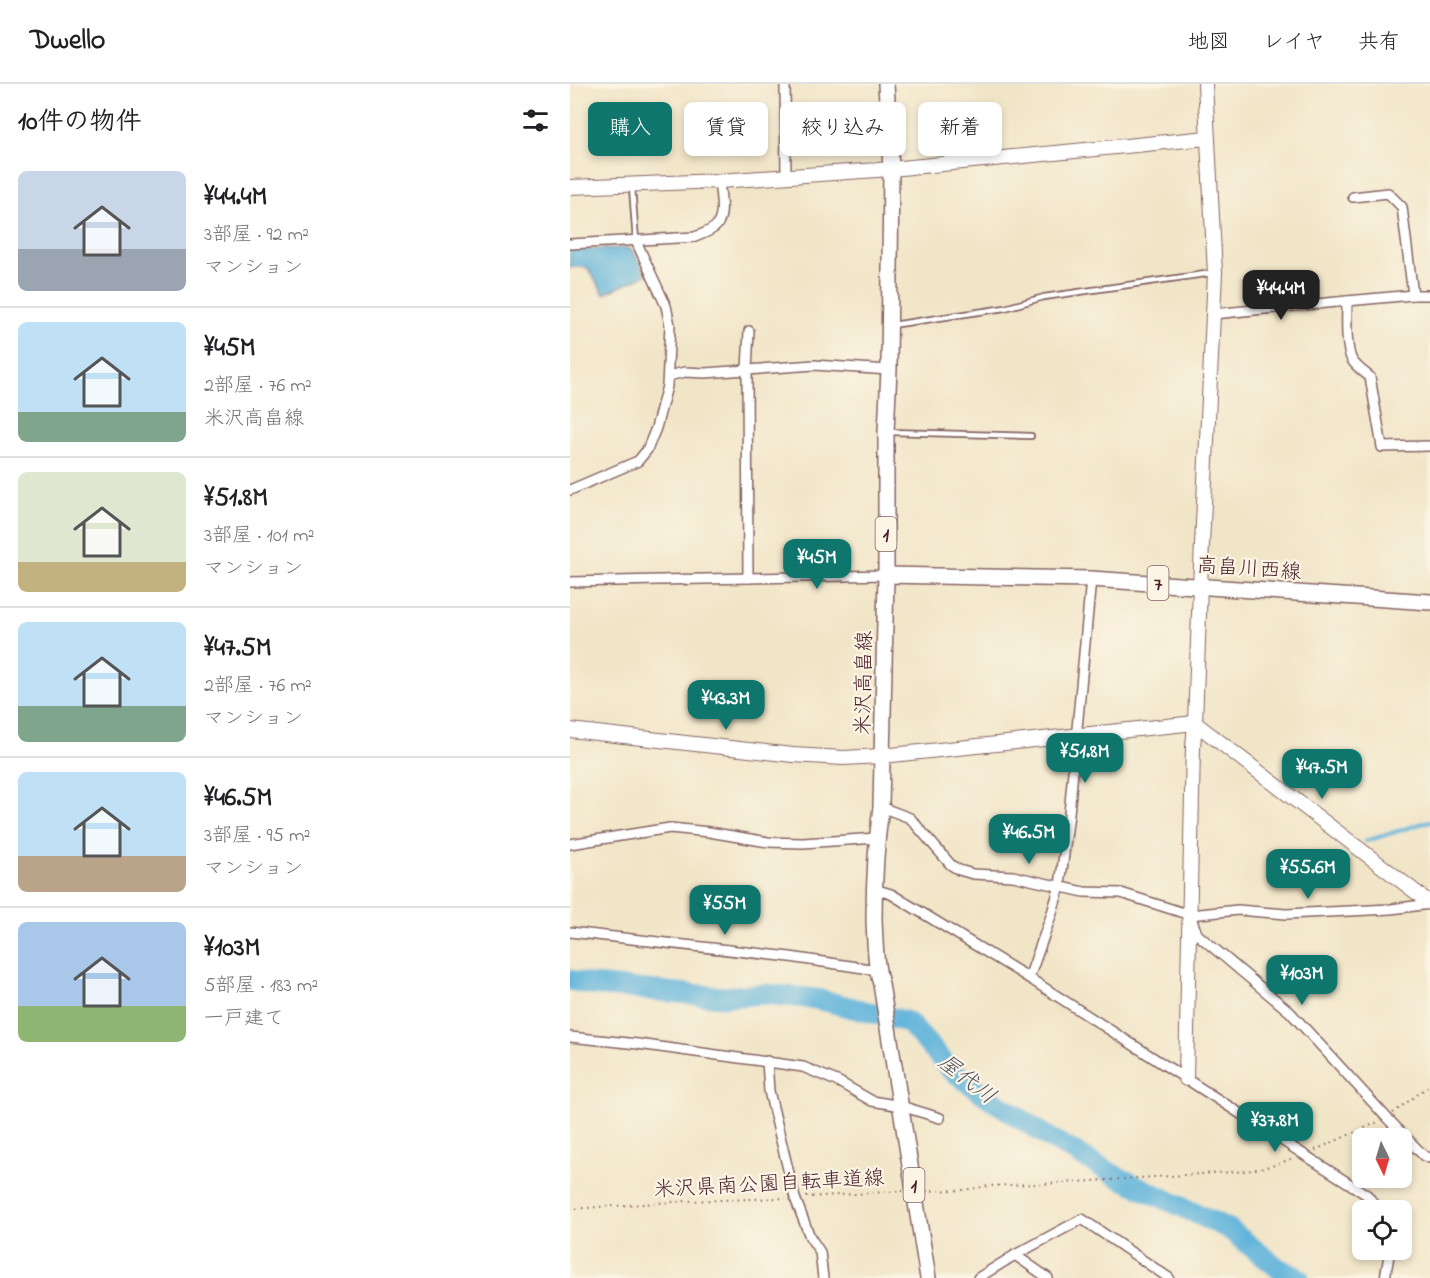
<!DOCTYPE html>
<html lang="ja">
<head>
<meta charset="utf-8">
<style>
	:root { --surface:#fff; --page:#f6f6f6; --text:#202124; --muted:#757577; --line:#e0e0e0; --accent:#0f766e }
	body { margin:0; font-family:"Indie Flower","Klee One",sans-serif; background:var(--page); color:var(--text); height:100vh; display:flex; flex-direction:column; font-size:22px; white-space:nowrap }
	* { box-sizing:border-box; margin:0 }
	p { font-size:20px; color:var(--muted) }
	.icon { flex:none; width:33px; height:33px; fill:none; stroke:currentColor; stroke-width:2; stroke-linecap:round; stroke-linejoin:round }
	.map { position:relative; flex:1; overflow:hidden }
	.sheet { display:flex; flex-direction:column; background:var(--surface); width:570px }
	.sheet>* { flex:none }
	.hud { position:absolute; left:18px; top:18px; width:570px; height:54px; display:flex; gap:12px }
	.needle { width:39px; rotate:175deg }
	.tools { position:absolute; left:782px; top:1044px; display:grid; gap:12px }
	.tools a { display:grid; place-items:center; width:60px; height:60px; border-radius:9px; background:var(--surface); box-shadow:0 3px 9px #0003; font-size:30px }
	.price { position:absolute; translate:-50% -51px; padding:0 14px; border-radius:12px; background:var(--accent); color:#fff; font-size:20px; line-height:39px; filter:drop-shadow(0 2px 3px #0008) }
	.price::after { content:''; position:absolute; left:50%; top:36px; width:18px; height:14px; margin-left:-9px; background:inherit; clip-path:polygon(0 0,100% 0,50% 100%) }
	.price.selected { background:#222; color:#fff }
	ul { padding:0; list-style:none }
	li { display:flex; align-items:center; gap:18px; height:150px; padding:0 18px }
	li+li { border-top:2px solid var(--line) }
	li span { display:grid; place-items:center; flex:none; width:168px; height:120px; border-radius:9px; color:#555 }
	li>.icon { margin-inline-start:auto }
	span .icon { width:72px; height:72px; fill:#fffc; stroke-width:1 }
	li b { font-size:26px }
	h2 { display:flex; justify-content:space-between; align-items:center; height:72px; padding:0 18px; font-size:26px }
	.chip { padding:0 21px; border-radius:9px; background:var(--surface); box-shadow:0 3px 9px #0003; font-size:21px; line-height:54px }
	.chip.selected { background:var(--accent); color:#fff }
	header { display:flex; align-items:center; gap:36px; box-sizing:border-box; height:84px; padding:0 30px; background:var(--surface); border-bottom:2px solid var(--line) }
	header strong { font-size:28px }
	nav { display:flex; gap:33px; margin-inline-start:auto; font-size:21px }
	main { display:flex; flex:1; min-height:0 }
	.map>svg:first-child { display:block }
</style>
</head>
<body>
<header>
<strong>Dwello</strong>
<nav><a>地図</a><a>レイヤ</a><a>共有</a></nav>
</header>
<main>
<section class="sheet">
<h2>10件の物件<svg class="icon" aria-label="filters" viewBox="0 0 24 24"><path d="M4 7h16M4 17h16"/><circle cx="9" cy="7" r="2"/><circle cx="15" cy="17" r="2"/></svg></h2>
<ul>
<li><span style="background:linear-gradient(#c9d6e8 65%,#9aa5b1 0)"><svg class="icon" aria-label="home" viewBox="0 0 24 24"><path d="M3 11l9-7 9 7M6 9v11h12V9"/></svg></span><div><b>¥44.4M</b><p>3部屋 · 92 m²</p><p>マンション</p></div></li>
<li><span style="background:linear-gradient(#bfe0f5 75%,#7fa58c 0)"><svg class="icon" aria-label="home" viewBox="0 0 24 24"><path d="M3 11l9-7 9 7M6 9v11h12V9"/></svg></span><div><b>¥45M</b><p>2部屋 · 76 m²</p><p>米沢高畠線</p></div></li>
<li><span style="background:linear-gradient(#dfe7d0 75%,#c2b280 0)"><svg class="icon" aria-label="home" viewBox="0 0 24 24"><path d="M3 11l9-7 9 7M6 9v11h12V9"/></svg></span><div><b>¥51.8M</b><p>3部屋 · 101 m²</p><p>マンション</p></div></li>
<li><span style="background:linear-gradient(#bfe0f5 70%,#7fa58c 0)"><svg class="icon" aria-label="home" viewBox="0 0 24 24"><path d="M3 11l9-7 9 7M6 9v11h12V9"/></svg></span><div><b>¥47.5M</b><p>2部屋 · 76 m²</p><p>マンション</p></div></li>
<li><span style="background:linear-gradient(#bfe0f5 70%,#b9a48a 0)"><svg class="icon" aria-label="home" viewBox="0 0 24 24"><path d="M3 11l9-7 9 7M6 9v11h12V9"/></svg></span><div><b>¥46.5M</b><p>3部屋 · 95 m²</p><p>マンション</p></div></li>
<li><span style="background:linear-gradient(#a9c7e8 70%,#8fb573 0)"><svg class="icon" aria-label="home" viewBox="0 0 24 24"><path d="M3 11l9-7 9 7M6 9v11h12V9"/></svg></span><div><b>¥103M</b><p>5部屋 · 183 m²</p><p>一戸建て</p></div></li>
</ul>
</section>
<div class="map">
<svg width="860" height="1194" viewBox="0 0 860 1194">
	<rect width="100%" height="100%" fill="#fcf5e5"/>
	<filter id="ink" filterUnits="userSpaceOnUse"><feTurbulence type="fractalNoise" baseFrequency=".0167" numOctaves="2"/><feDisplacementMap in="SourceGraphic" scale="12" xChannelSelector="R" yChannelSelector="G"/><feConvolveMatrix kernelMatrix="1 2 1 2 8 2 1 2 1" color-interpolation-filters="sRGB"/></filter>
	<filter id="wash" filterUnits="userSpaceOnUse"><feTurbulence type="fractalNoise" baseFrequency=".008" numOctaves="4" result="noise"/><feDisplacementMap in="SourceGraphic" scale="24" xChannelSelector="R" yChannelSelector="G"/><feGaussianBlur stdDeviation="1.35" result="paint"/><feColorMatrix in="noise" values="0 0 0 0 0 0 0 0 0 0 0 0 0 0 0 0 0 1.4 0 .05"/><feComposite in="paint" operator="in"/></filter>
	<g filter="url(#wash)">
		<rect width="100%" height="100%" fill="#f1e5c7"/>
		<path fill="#5db2da" stroke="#546882" stroke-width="1.5" d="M57,164L64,168L76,191L34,210L17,183H0V166Z"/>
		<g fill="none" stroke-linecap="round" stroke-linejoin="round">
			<path stroke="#5db2da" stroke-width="4" d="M796,757L860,737"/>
			<path stroke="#5db2da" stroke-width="21" d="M0,896L23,901L152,913L195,910L247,915L338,938L380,985L418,1013L480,1054L548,1093L659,1145L708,1184L729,1194"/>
		</g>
	</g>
	<g filter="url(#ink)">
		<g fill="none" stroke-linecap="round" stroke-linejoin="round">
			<defs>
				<g id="lane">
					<path d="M62,103L66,157"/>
					<path d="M322,241L435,224L474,213L642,189"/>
					<path d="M320,348L461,352"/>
				</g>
				<g id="street">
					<path d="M215,0L216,92"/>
					<path d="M783,113L818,109L832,123L843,211"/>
					<path d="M0,160L125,153C132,150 142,147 147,141C155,130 150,110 149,97"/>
					<path d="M777,217C777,231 775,264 782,276C786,283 794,288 800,293L812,363L860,362"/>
					<path d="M643,230L777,217L843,211H860"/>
					<path d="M98,292L115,288L135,289L244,281L319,286"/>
					<path d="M0,406L68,377L77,366L86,344L97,302L100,241L96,222L66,157"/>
					<path d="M178,494L177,285L179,247"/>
					<path d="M0,498L316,491"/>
					<path d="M311,723L340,734L381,781L389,786L403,790L443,792L514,808L551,809L620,831L668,826L716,830L821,825L860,820"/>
					<path d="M0,760L100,744L139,748L198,758L233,759L307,754"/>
					<path d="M304,805L321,810L459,894L797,1111L809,1126"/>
					<path d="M622,836L627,850L720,928L817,1034L854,1072L860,1074"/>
					<path d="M0,848L220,873L307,886"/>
					<path d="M459,894L481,832L490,802L499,730L521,495"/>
					<path d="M0,953L68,960L233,983L269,998L302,1017L331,1022L370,1034"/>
					<path d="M197,977L199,1007L225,1114L240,1153L250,1168L253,1194"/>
					<path d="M445,1171L478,1194"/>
					<path d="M408,1194L445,1171L512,1135L599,1194"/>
					<path d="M815,1194L820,1166"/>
				</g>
				<g id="secondary">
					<path d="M0,103L149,97L321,85L637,54"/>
					<path d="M0,646L223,671L273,674L312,672L625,639L860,819"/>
					<path d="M616,995L623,663L625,639L630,502L645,189L635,0"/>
				</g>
				<g id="primary">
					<path d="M316,0L321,85L319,286L316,348V491L311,723C306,760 304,797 304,835C305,857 305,879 311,900L358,1194"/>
					<path d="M316,491L521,495L860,518"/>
				</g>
			</defs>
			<use href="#lane" stroke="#846462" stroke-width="8"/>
			<use href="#street" stroke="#846462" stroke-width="12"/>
			<use href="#secondary" stroke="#846462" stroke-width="16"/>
			<use href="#primary" stroke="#846462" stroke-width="18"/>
			<g stroke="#846462" stroke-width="2" stroke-dasharray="1.5 4.5" stroke-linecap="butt">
				<path d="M823,1029L860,1001"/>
				<path d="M745,1066L808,1038"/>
				<path d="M356,1107L394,1106L418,1102L491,1099L677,1087L705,1081L723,1074"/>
				<path d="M236,1113L333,1107"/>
				<path d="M0,1125L117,1117L216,1114"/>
			</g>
			<use href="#lane" stroke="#fff" stroke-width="4.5"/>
			<use href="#street" stroke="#fff" stroke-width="9"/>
			<use href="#secondary" stroke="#fff" stroke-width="14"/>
			<use href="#primary" stroke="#fff" stroke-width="15"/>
		</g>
	</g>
	<g text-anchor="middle" stroke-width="4.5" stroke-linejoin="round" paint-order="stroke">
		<g fill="#fcf5e5" stroke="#7f5f63" stroke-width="1.5">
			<rect x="305.5" y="433" width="21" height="34" rx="4.5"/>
			<rect x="577.5" y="482" width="21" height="34" rx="4.5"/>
			<rect x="333.5" y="1084" width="21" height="34" rx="4.5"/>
		</g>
		<g font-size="20" font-weight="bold" fill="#4a1f2b">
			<text x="316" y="457">1</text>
			<text x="588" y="506">7</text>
			<text x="344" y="1108">1</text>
		</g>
		<g font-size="21" fill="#4a1f2b" stroke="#fcf5e5">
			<text transform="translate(679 484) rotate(4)" y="7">高畠川西線</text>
			<text transform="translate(293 599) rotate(-89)" y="7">米沢高畠線</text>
			<text transform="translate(199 1099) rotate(-3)" y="7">米沢県南公園自転車道線</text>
		</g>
		<g font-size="22" font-style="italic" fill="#515268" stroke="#fcf5e5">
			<text transform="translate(398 994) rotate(38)" y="8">屋代川</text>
		</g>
	</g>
</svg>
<div class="tools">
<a><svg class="needle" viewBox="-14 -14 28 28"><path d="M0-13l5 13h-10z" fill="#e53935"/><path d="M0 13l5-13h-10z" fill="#757577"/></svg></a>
<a><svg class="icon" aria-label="locate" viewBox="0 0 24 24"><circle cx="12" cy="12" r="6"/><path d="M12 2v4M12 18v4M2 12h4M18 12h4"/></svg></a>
</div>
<b class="price selected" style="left:711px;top:237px">¥44.4M</b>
<b class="price" style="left:247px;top:506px">¥45M</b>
<b class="price" style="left:156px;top:647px">¥43.3M</b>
<b class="price" style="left:515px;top:700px">¥51.8M</b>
<b class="price" style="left:752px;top:716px">¥47.5M</b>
<b class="price" style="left:459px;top:781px">¥46.5M</b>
<b class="price" style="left:738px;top:816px">¥55.6M</b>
<b class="price" style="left:155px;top:852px">¥55M</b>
<b class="price" style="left:732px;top:922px">¥103M</b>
<b class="price" style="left:705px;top:1069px">¥37.8M</b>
<div class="hud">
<a class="chip selected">購入</a>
<a class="chip">賃貸</a>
<a class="chip">絞り込み</a>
<a class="chip">新着</a>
</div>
</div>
</main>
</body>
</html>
